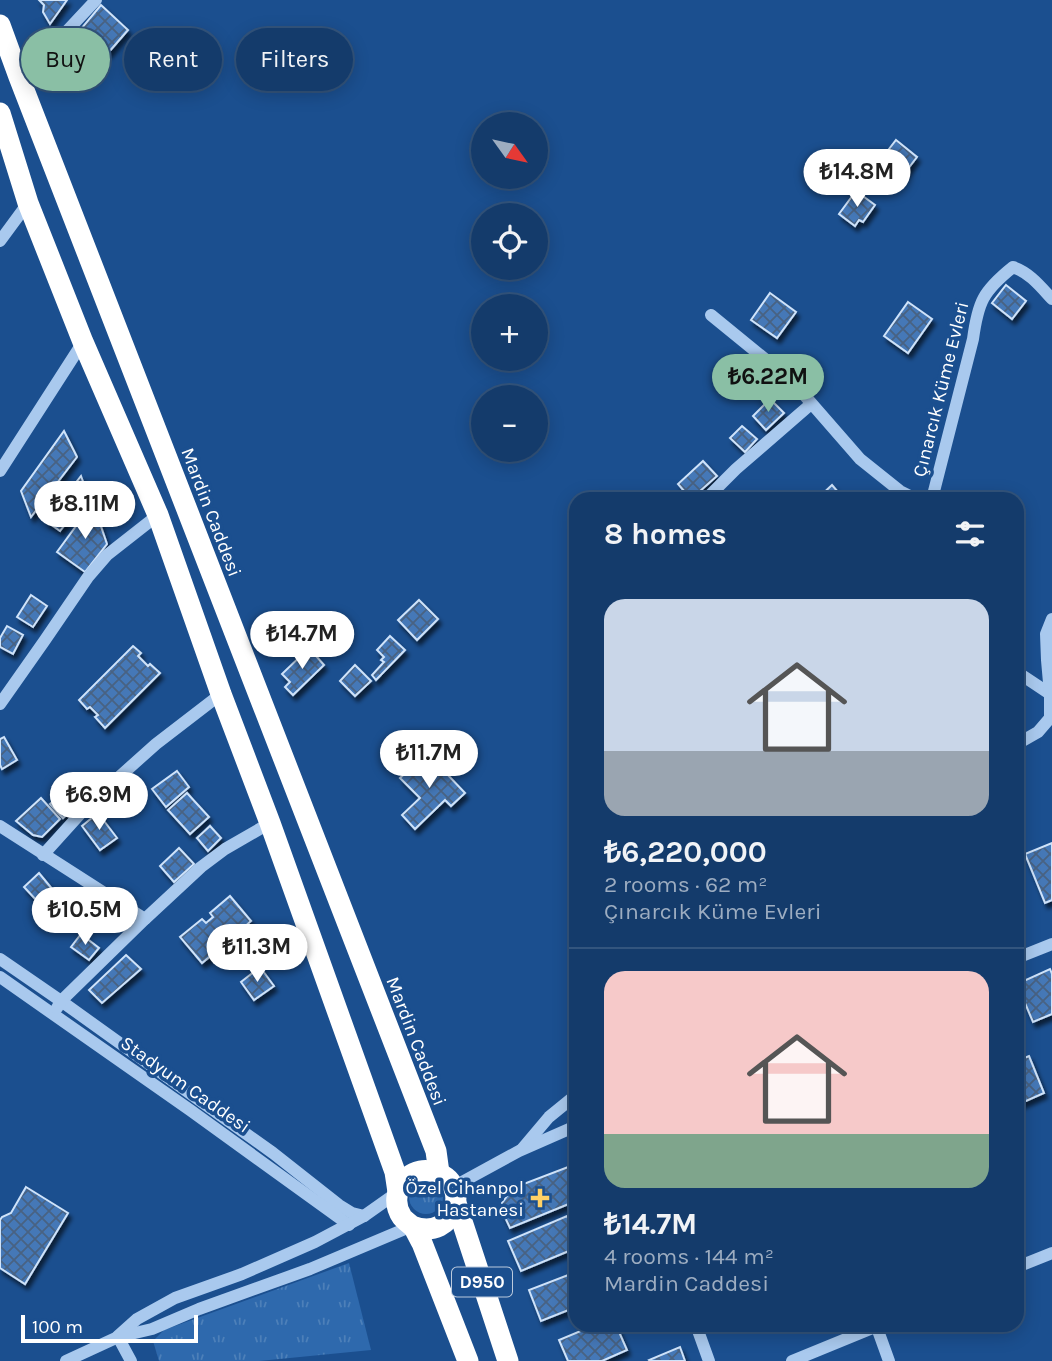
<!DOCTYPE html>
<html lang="en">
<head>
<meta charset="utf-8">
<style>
	:root { --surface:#143b6b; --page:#214673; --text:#f1f3f6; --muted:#9dadc1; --line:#33557e; --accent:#8abfa5 }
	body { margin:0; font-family:Karla,sans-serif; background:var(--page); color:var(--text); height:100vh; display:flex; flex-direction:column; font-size:26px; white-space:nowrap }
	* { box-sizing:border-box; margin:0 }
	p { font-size:23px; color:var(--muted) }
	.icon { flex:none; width:38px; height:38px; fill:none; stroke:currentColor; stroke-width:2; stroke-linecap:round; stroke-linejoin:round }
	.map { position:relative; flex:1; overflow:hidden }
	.side { position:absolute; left:569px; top:492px; width:455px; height:840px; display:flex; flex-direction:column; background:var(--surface); border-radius:21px; box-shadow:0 4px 18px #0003,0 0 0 2px var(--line) }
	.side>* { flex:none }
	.guide { position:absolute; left:21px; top:28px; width:443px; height:63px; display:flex; gap:14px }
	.needle { width:46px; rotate:123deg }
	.tools { position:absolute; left:471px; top:112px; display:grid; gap:14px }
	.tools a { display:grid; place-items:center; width:77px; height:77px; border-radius:50%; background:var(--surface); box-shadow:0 4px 18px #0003,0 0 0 2px var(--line); font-size:35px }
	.scale { position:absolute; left:21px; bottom:18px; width:177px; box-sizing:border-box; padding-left:7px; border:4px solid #fff; border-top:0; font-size:19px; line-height:24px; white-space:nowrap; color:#fff; -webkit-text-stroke:5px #1b4f8f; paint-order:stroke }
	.price { position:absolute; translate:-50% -60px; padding:0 16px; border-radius:24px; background:#fff; color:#222; font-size:23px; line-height:46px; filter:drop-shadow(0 2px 4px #0008) }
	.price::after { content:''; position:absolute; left:50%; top:42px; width:21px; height:16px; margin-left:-10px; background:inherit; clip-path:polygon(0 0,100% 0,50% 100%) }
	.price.on { background:var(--accent); color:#111 }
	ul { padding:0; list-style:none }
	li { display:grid; align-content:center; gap:14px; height:371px; padding:0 35px }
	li+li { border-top:2px solid var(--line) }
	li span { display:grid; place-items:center; height:217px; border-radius:21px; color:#555 }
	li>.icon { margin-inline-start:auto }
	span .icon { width:126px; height:126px; fill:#fffc; stroke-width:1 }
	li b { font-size:30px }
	h2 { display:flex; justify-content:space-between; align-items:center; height:84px; padding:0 35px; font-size:30px }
	.pill { padding:0 24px; border-radius:32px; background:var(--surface); box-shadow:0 4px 18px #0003,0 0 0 2px var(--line); font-size:24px; line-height:63px }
	.pill.on { background:var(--accent); color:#111 }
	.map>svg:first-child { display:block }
</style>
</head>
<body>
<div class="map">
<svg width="1052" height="1361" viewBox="0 0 1052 1361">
	<defs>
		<pattern id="grass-tufts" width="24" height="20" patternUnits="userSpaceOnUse" patternTransform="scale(1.75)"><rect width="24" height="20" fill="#2e69ad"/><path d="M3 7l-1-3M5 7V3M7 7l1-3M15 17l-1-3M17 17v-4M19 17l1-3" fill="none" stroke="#4d80b9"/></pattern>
		<pattern id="building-cross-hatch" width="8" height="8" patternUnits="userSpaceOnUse" patternTransform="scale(1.75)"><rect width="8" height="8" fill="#4478b7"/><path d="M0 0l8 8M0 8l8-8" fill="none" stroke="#486282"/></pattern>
		<filter id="shadow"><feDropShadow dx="3" dy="5" stdDeviation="2" flood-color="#0009"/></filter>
	</defs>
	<rect width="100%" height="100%" fill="#1b4f8f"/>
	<g fill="url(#grass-tufts)">
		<circle cx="426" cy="1197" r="17"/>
		<path d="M349,1263L371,1350L259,1361H159L153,1341L164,1330Z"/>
	</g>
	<g fill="url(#building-cross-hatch)" stroke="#cfe3fa" stroke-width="2" filter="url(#shadow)">
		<path d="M39,0H67L50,24L43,12L44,5Z"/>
		<path d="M101,5L128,30L108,53L80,30Z"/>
		<path d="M896,140L917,157L900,179L879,162Z"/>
		<path d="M856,191L875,205L863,222L859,220L855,226L839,214Z"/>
		<path d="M1006,285L1026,301L1012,319L992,303Z"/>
		<path d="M770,293L796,312L777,338L751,320Z"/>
		<path d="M908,302L932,319L908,353L884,336Z"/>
		<path d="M770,399L784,413L766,430L753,416Z"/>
		<path d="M742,426L757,439L745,452L730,438Z"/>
		<path d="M64,431L77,457L31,517L21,491Z"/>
		<path d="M703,461L717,476L691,499L678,484Z"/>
		<path d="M81,476L88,495L60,531L46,521Z"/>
		<path d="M832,485L844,499H817Z"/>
		<path d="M93,503L107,544L85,572L57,552Z"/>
		<path d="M31,595L47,606L33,627L17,617Z"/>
		<path d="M419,600L438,619L417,640L398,620Z"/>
		<path d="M282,613L294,631L269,647L257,630Z"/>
		<path d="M7,626L23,635L13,654L0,647V638Z"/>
		<path d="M390,636L405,650L376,680L372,675L384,662L381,660L384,657L377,650Z"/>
		<path d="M133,646L141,653L138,656L148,666L150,664L160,673L105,728L95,717L98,715L90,707L87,709L79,700Z"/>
		<path d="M309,648L324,665L293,695L285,687L290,682L282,674Z"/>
		<path d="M355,665L371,681L355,696L340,681Z"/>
		<path d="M4,737L17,760L2,769L0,765V739Z"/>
		<path d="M427,753L465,793L451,806L445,800L415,829L402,815L420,798L400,778Z"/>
		<path d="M177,771L189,787L166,807L152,789Z"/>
		<path d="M187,793L209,817L190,834L168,810Z"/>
		<path d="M61,794L74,808L63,818L50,804Z"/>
		<path d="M41,798L60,819L42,837L33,835L16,821Z"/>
		<path d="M98,813L117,838L100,850L82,826Z"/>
		<path d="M210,826L221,838L208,851L197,838Z"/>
		<path d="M1052,843V900L1045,903L1025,854Z"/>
		<path d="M179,848L194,864L174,882L160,866Z"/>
		<path d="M39,873L53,890L39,903L24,887Z"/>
		<path d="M230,896L251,921L231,939L226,933L219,939L224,945L202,963L180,937L202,919L206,923L213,917L210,913Z"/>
		<path d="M81,934L99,948L89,960L71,947Z"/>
		<path d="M126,955L141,969L102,1003L89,990Z"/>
		<path d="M260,967L274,986L254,1000L241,982Z"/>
		<path d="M1050,969L1052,974V1014L1033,1022L1017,984Z"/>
		<path d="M1029,1056L1044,1093L1017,1105V1061Z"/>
		<path d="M576,1164V1201L510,1228L502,1211V1203L513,1188Z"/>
		<path d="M26,1187L68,1213L25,1284L0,1268V1220L2,1217L11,1213Z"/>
		<path d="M567,1216L576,1237V1248L521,1271L508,1241Z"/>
		<path d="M576,1272V1307L541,1321L529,1290Z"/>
		<path d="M595,1325H616L627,1350L602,1361H568L559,1340Z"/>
		<path d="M680,1347L685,1361H650L649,1360Z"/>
	</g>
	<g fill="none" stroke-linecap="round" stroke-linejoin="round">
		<g stroke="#a9c9ee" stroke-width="12">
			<path d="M19,77L50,49L96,0"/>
			<path d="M0,241L28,203"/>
			<path d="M711,315L792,381L860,459L900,491L916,499"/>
			<path d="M0,471L83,342"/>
			<path d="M706,499L736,469L811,404"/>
			<path d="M932,499L973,339C978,302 983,291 1013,267C1030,273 1040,286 1052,299"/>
			<path d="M1017,672L1050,694"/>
			<path d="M0,704L45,640L88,577L107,555L158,515"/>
			<path d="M1017,744L1038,732L1050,718V694L1047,660L1046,634L1052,619"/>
			<path d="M0,826L145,919"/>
			<path d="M43,855L90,803L156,744L221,694"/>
			<path d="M1017,958L1052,944"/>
			<path d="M0,959L61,1001L273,1153L339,1205L352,1213L364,1216"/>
			<path d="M0,977L190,1110L349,1225"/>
			<path d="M57,1008L61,1001L145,919L201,867L225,849L270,823"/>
			<path d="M522,1149L549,1117L576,1095"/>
			<path d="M453,1187L519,1151L576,1126"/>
			<path d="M1017,1267L1052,1253"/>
			<path d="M696,1325L709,1361"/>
			<path d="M876,1325L889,1361"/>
			<path d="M118,1336L137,1319L175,1298L242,1274L315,1242L364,1216L398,1192"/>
			<path d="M118,1337L131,1361"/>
			<path d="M66,1361L118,1337L152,1329L199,1309L310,1269L412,1226"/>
			<path d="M792,1361L880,1325"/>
		</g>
		<g stroke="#fff" stroke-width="21">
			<path d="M0,25L19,77L436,1151L439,1173"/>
			<path d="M0,113L28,203L83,342L158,515L221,694L270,823L395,1172L398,1192"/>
			<path d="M456,1203L508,1361"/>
			<path d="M412,1226C456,1243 473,1181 434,1172C425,1169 415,1171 408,1177C396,1187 393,1204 402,1217C405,1221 410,1224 414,1228C417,1233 419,1238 422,1243L468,1361"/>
		</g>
	</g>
	<path fill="#ffd166" stroke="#1b4f8f" stroke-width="2.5" d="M536.5 1187.5h7v7h7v7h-7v7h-7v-7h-7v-7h7z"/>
	<g text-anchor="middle" stroke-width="7" stroke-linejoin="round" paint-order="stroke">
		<rect fill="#1b4f8f" stroke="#bbcadd" stroke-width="2" x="452" y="1267.5" width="60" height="29" rx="5"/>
		<g font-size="18" font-weight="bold" fill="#fff">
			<text x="482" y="1288">D950</text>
		</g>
		<g font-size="19" fill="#fff" stroke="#1b4f8f">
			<text transform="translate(940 389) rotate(-76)" y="7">Çınarcık Küme Evleri</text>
			<text transform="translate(212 512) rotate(69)" y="7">Mardin Caddesi</text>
			<text transform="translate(417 1041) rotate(69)" y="7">Mardin Caddesi</text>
			<text transform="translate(186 1084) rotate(35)" y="7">Stadyum Caddesi</text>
		</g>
		<g font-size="19" fill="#fff" stroke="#1b4f8f" text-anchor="end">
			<text x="524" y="1194">Özel Cihanpol<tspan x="524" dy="22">Hastanesi</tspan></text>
		</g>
	</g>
</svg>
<div class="tools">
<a><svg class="needle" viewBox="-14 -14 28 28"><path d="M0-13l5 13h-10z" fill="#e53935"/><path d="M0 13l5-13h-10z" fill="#9dadc1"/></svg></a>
<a><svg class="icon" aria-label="locate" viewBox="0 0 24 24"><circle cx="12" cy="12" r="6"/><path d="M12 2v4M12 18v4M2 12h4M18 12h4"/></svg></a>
<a>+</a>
<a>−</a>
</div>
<div class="scale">100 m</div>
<b class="price" style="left:857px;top:209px">₺14.8M</b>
<b class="price on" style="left:768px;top:414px">₺6.22M</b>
<b class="price" style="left:85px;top:541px">₺8.11M</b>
<b class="price" style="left:302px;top:671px">₺14.7M</b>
<b class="price" style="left:429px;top:790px">₺11.7M</b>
<b class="price" style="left:99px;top:832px">₺6.9M</b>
<b class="price" style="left:85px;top:947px">₺10.5M</b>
<b class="price" style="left:257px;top:984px">₺11.3M</b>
<div class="guide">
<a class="pill on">Buy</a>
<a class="pill">Rent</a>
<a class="pill">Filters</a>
</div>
<section class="side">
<h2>8 homes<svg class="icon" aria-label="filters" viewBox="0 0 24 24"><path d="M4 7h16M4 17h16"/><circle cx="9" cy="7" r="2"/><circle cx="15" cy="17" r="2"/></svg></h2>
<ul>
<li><span style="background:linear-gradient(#c9d6e8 70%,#9aa5b1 0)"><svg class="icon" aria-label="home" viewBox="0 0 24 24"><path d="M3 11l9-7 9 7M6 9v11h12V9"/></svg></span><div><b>₺6,220,000</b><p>2 rooms · 62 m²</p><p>Çınarcık Küme Evleri</p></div></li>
<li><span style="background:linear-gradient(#f6c9c9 75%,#7fa58c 0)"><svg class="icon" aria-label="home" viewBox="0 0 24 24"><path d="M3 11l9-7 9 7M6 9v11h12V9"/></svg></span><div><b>₺14.7M</b><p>4 rooms · 144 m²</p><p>Mardin Caddesi</p></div></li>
</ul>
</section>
</div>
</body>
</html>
